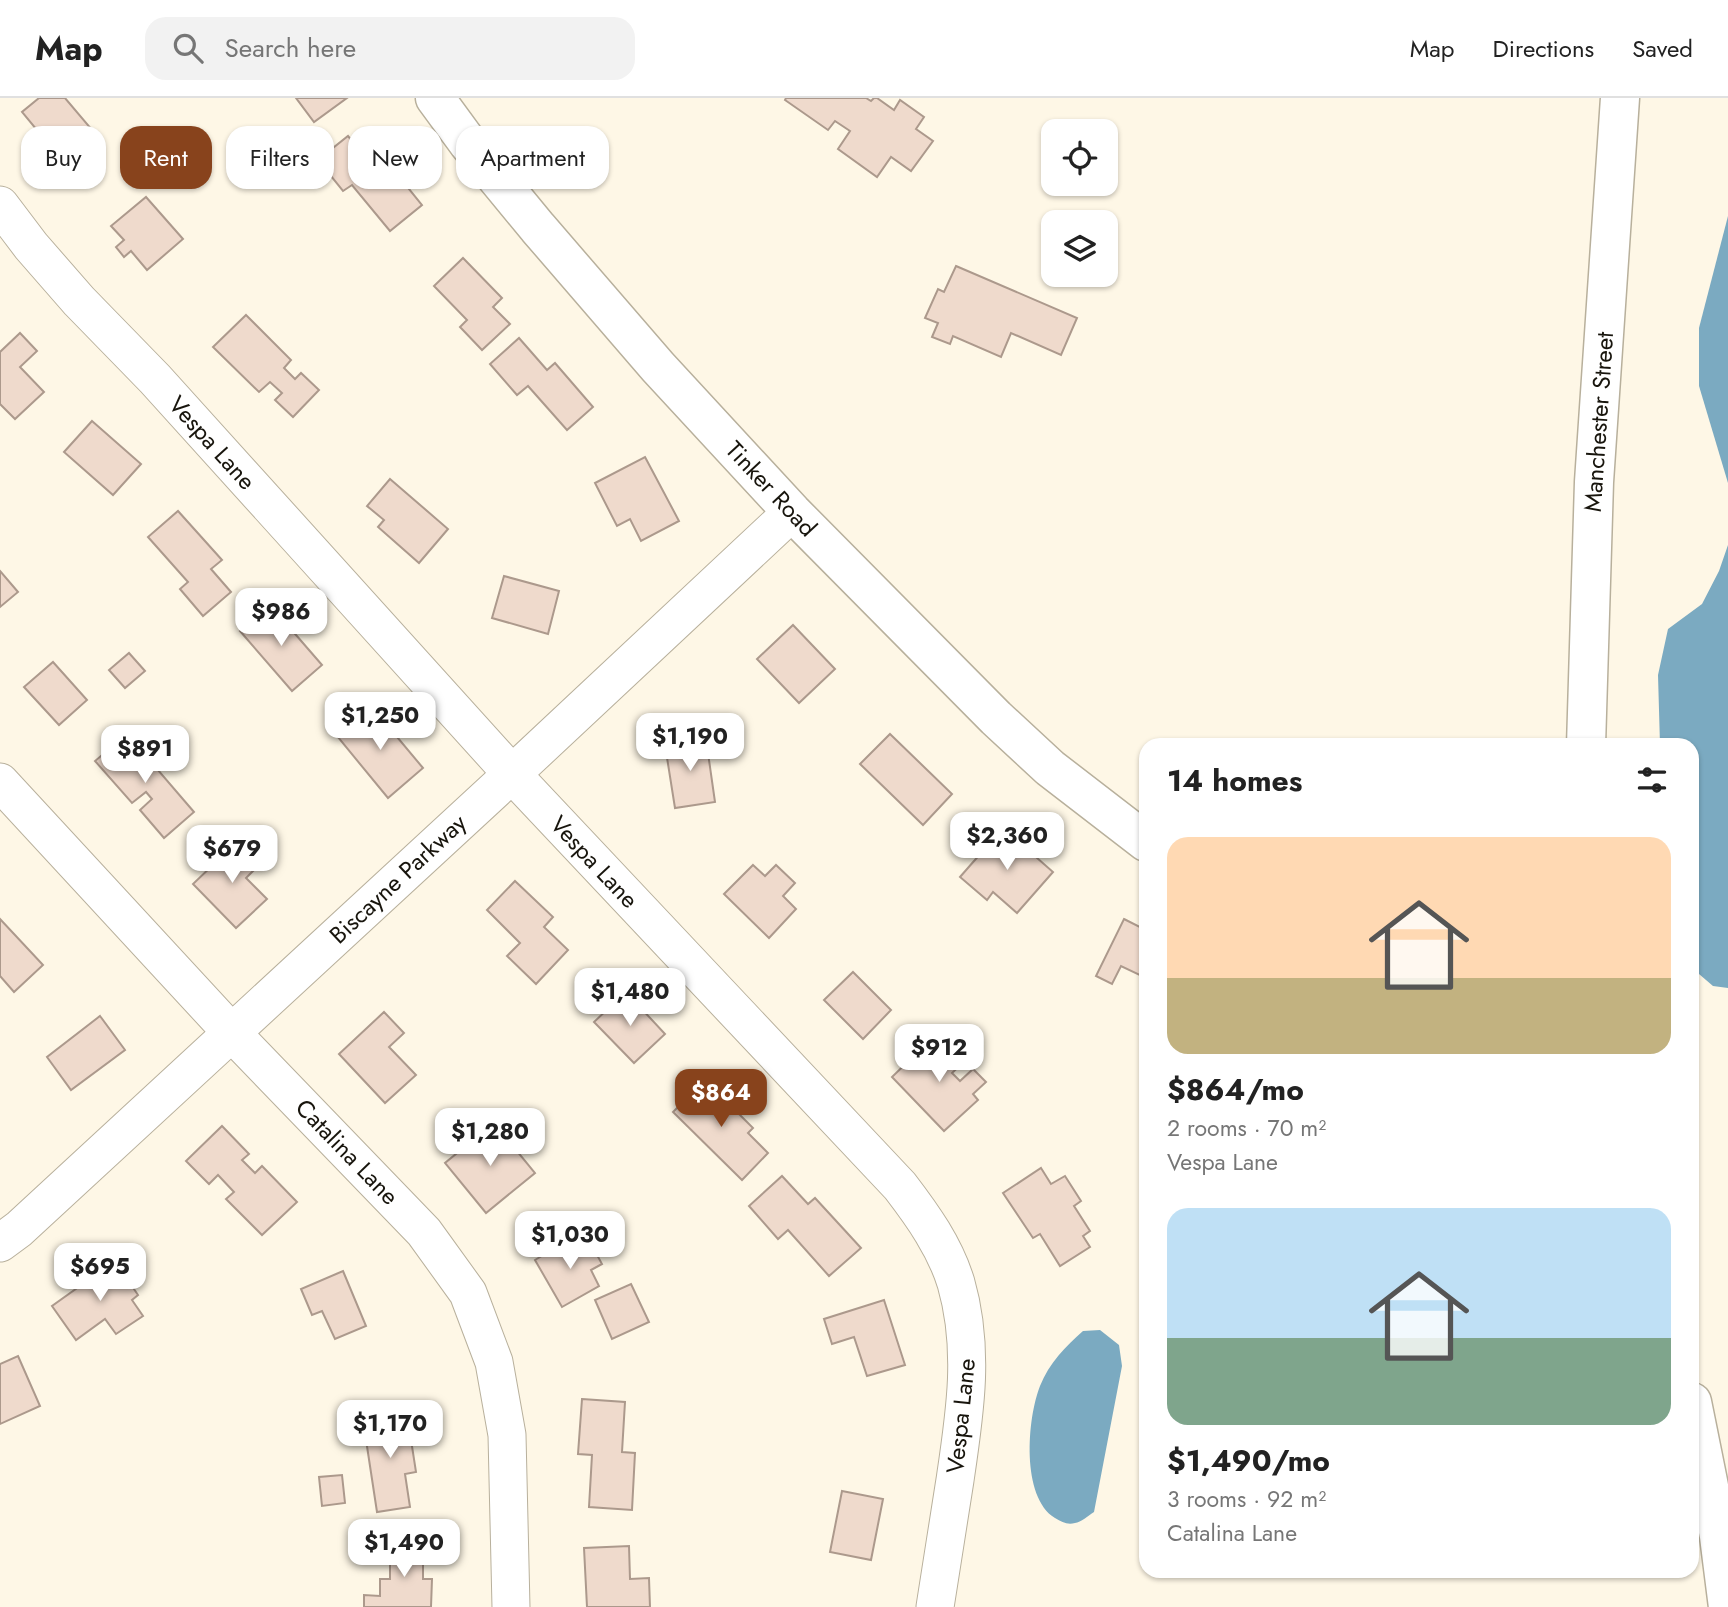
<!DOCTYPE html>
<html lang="en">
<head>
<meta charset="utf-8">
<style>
	:root { --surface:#fff; --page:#f2f2f2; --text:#222; --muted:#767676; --line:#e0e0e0; --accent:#88431c }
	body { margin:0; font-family:Jost,sans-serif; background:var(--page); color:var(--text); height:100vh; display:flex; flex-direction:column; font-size:26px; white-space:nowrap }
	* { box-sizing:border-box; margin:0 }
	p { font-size:23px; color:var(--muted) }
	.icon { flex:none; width:38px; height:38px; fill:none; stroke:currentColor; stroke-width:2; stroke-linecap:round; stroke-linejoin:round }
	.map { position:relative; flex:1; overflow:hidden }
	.side { position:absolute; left:1139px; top:640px; width:560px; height:840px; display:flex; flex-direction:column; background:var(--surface); border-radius:21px; box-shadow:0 2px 5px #0004 }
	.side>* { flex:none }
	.top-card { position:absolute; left:21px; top:28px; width:665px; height:63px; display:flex; gap:14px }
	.fabs { position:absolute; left:1041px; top:21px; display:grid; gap:14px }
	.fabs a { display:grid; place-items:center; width:77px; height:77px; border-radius:14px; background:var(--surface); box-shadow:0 2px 5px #0004; font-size:35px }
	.price { position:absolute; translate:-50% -60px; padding:0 16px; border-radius:14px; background:#fff; color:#222; font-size:23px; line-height:46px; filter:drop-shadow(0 2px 4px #0008) }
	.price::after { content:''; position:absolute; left:50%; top:42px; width:21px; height:16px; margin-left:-10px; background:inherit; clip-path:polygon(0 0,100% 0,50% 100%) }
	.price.active { background:var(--accent); color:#fff }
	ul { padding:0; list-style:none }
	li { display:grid; align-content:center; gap:14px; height:371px; padding:0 28px }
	li span { display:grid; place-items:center; height:217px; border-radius:21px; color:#555 }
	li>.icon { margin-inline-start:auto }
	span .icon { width:126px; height:126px; fill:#fffc; stroke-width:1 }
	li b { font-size:30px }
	h2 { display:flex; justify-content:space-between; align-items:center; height:84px; padding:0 28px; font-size:30px }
	.tag { padding:0 24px; border-radius:21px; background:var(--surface); box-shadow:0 2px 5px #0004; font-size:24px; line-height:63px }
	.tag.active { background:var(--accent); color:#fff }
	header { display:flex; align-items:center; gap:42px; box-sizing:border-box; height:98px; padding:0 35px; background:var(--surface); border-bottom:2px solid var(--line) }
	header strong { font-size:33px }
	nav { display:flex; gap:38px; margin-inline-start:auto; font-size:24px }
	.search { width:490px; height:63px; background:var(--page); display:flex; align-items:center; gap:18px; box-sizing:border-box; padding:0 24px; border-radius:21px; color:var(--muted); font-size:26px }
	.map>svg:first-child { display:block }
</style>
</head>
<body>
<header>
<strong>Map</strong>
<div class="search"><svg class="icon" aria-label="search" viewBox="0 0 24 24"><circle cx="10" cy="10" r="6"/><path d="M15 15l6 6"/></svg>Search here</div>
<nav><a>Map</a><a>Directions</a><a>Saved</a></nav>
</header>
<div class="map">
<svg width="1728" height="1509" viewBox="0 0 1728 1509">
	<rect width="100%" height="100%" fill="#fef7e6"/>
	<g fill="#7baac1">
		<path d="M1728,118V385L1699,288V230Z"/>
		<path d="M1728,447V890L1713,888L1692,870V648L1660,647L1658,577L1668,531L1702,506L1719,473Z"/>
		<path d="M1100,1232L1119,1247L1122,1268L1094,1414C1088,1418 1081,1424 1075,1425C1067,1427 1062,1424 1055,1420C1021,1399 1027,1321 1040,1288C1049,1265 1066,1248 1083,1233Z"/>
	</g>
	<g fill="#efdacc" stroke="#ac998c" stroke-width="2">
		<path d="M39,0H65L93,33L60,60L22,14Z"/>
		<path d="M296,0H347L314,24Z"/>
		<path d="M786,0H866L871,3L874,0H877L894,12L900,2L924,19L916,31L933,43L911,73L891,59L877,79L838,51L850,33L835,23L828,32L785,2Z"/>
		<path d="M348,38L373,69L384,60L422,107L390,133L352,87L343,93L318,62Z"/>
		<path d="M146,99L183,141L147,172L131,153L124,159L116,149L124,142L111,128Z"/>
		<path d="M463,160L502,200L493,209L510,226L482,252L460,229L467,222L434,188Z"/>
		<path d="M956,168L1077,220L1061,257L1011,235L1001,259L953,238L950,246L932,239L938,225L925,220L938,191L944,194Z"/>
		<path d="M246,217L291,262L284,270L295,281L301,275L319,292L293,319L275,302L282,295L270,284L259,294L213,249Z"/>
		<path d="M20,235L37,253L20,269L44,294L15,321L0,306V254Z"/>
		<path d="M519,240L547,272L555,265L593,309L567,332L528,288L517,297L490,266Z"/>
		<path d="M92,323L141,366L113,397L64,354Z"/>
		<path d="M645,359L679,423L641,443L630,421L617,428L595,385Z"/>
		<path d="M390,381L448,431L419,465L378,429L384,422L367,408Z"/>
		<path d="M178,413L222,462L211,471L231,494L203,518L180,491L188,484L148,439Z"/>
		<path d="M0,473L18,494L0,509Z"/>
		<path d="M504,478L559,493L548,536L492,520Z"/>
		<path d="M270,507L322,567L292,593L240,533Z"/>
		<path d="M793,527L835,571L799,605L757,561Z"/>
		<path d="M129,555L145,573L125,590L109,572Z"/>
		<path d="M53,564L87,602L59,627L24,589Z"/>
		<path d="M372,609L423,670L388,700L337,638Z"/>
		<path d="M127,636L194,714L164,740L140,712L152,701L146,694L132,705L95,663Z"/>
		<path d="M890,636L952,696L923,727L860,666Z"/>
		<path d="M706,641L715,704L675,710L665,647Z"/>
		<path d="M1003,730L1053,774L1017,815L993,794L987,802L960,779Z"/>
		<path d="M239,742L261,765L246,780L267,801L236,830L193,786Z"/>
		<path d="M753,767L765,778L776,767L795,785L783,798L796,811L769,840L724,796Z"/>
		<path d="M515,783L553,819L544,829L568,852L536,886L507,858L520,845L487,812Z"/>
		<path d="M0,821L43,867L14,894L0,878Z"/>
		<path d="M1124,821L1146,832V880L1121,868L1112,886L1096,878Z"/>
		<path d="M853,874L891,912L863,941L824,902Z"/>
		<path d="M626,894L665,936L634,965L594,924Z"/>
		<path d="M384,914L404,935L389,949L416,977L385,1005L339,956Z"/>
		<path d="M100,918L125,952L71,992L47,959Z"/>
		<path d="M950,945L966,962L952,975L960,983L973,971L986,984L973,996L978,1002L944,1033L892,979L925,947L936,958Z"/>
		<path d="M705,982L753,1030L748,1035L768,1055L742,1082L673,1014Z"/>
		<path d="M494,1025L535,1075L486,1115L445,1065Z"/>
		<path d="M222,1028L249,1056L242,1062L255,1075L262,1068L297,1104L262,1137L226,1101L234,1094L218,1077L209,1086L186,1063Z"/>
		<path d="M1041,1070L1051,1086L1065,1078L1081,1103L1074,1108L1090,1133L1083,1138L1090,1149L1060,1168L1040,1136L1033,1140L1003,1095Z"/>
		<path d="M782,1078L808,1106L815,1100L861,1150L829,1178L788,1132L778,1141L749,1108Z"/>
		<path d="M572,1140L579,1153L591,1146L602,1166L591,1172L599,1188L562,1209L535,1162Z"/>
		<path d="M115,1163L138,1197L132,1202L143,1218L116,1236L105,1221L76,1242L52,1208Z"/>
		<path d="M343,1173L366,1228L335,1241L322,1213L312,1217L301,1191Z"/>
		<path d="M631,1186L649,1224L612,1241L595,1202Z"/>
		<path d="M884,1202L905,1267L867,1278L854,1239L832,1246L824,1221Z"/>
		<path d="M18,1258L40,1308L0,1326V1266Z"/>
		<path d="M582,1301L625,1304L622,1354L635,1355L632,1412L589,1409L592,1357L578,1356Z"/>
		<path d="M407,1316L416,1374L405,1376L410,1409L377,1414L363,1322Z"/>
		<path d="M342,1377L345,1405L322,1408L319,1379Z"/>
		<path d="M842,1393L883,1401L871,1462L830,1454Z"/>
		<path d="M390,1442H423V1481H432L431,1509H364V1497L380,1498V1481H390Z"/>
		<path d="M629,1448L630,1481L649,1480L650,1509H587L584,1450Z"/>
	</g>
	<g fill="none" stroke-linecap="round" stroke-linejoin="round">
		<defs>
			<g id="minor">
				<path d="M0,107L31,148L79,203L155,281L512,676L900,1088C923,1118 945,1149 956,1185C975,1251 965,1315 955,1382C948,1424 942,1467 935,1509"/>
				<path d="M0,684L231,934L424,1134L468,1195L494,1264L507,1337L511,1509"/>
				<path d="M0,1145L19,1131L512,676L792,414"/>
			</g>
			<g id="tertiary">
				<path d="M435,0L468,45L538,130L658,269L792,414L996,620L1050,670L1146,744"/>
				<path d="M1586,648L1594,384L1620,0"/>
				<path d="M1692,1304L1719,1438L1728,1509"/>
			</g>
		</defs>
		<use href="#minor" stroke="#b8b09c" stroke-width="39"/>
		<use href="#tertiary" stroke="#b8b09c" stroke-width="41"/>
		<use href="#minor" stroke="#fff" stroke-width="37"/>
		<use href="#tertiary" stroke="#fff" stroke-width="38"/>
	</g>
	<g text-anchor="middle" stroke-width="6" stroke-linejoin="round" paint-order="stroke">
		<g font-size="24" fill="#18150d" stroke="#fff">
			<text transform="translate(1599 324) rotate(-86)" y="8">Manchester Street</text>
			<text transform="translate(212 345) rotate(48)" y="8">Vespa Lane</text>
			<text transform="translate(771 391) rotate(47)" y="8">Tinker Road</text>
			<text transform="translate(594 764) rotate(47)" y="8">Vespa Lane</text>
			<text transform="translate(398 781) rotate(-43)" y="8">Biscayne Parkway</text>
			<text transform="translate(347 1054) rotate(46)" y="8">Catalina Lane</text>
			<text transform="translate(961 1318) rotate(-84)" y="8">Vespa Lane</text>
		</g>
	</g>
</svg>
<div class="fabs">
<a><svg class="icon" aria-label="locate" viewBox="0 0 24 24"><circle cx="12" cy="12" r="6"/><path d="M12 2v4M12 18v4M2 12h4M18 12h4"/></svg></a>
<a><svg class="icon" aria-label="layers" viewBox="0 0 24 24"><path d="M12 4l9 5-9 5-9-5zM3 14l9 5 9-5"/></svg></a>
</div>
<b class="price" style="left:281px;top:550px">$986</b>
<b class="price" style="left:380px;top:654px">$1,250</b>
<b class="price" style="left:690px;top:675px">$1,190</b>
<b class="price" style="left:145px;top:687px">$891</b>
<b class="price" style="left:1007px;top:774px">$2,360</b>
<b class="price" style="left:232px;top:787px">$679</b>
<b class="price" style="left:630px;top:930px">$1,480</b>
<b class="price" style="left:939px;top:986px">$912</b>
<b class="price active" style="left:721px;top:1031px">$864</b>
<b class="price" style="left:490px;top:1070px">$1,280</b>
<b class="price" style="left:570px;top:1173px">$1,030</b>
<b class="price" style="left:100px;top:1205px">$695</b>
<b class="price" style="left:390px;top:1362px">$1,170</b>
<b class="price" style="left:404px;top:1481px">$1,490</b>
<div class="top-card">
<a class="tag">Buy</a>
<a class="tag active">Rent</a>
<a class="tag">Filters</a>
<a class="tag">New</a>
<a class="tag">Apartment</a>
</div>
<section class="side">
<h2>14 homes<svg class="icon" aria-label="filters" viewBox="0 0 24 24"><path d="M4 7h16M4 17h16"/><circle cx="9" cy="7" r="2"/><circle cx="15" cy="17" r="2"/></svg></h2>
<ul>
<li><span style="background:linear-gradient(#ffd9b3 65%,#c2b280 0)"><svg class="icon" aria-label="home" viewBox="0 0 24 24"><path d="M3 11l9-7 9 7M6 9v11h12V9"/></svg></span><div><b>$864/mo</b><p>2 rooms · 70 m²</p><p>Vespa Lane</p></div></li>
<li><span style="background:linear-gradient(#bfe0f5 60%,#7fa58c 0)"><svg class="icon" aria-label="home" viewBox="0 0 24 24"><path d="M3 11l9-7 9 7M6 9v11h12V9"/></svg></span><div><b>$1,490/mo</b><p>3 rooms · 92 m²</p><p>Catalina Lane</p></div></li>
</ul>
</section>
</div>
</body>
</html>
